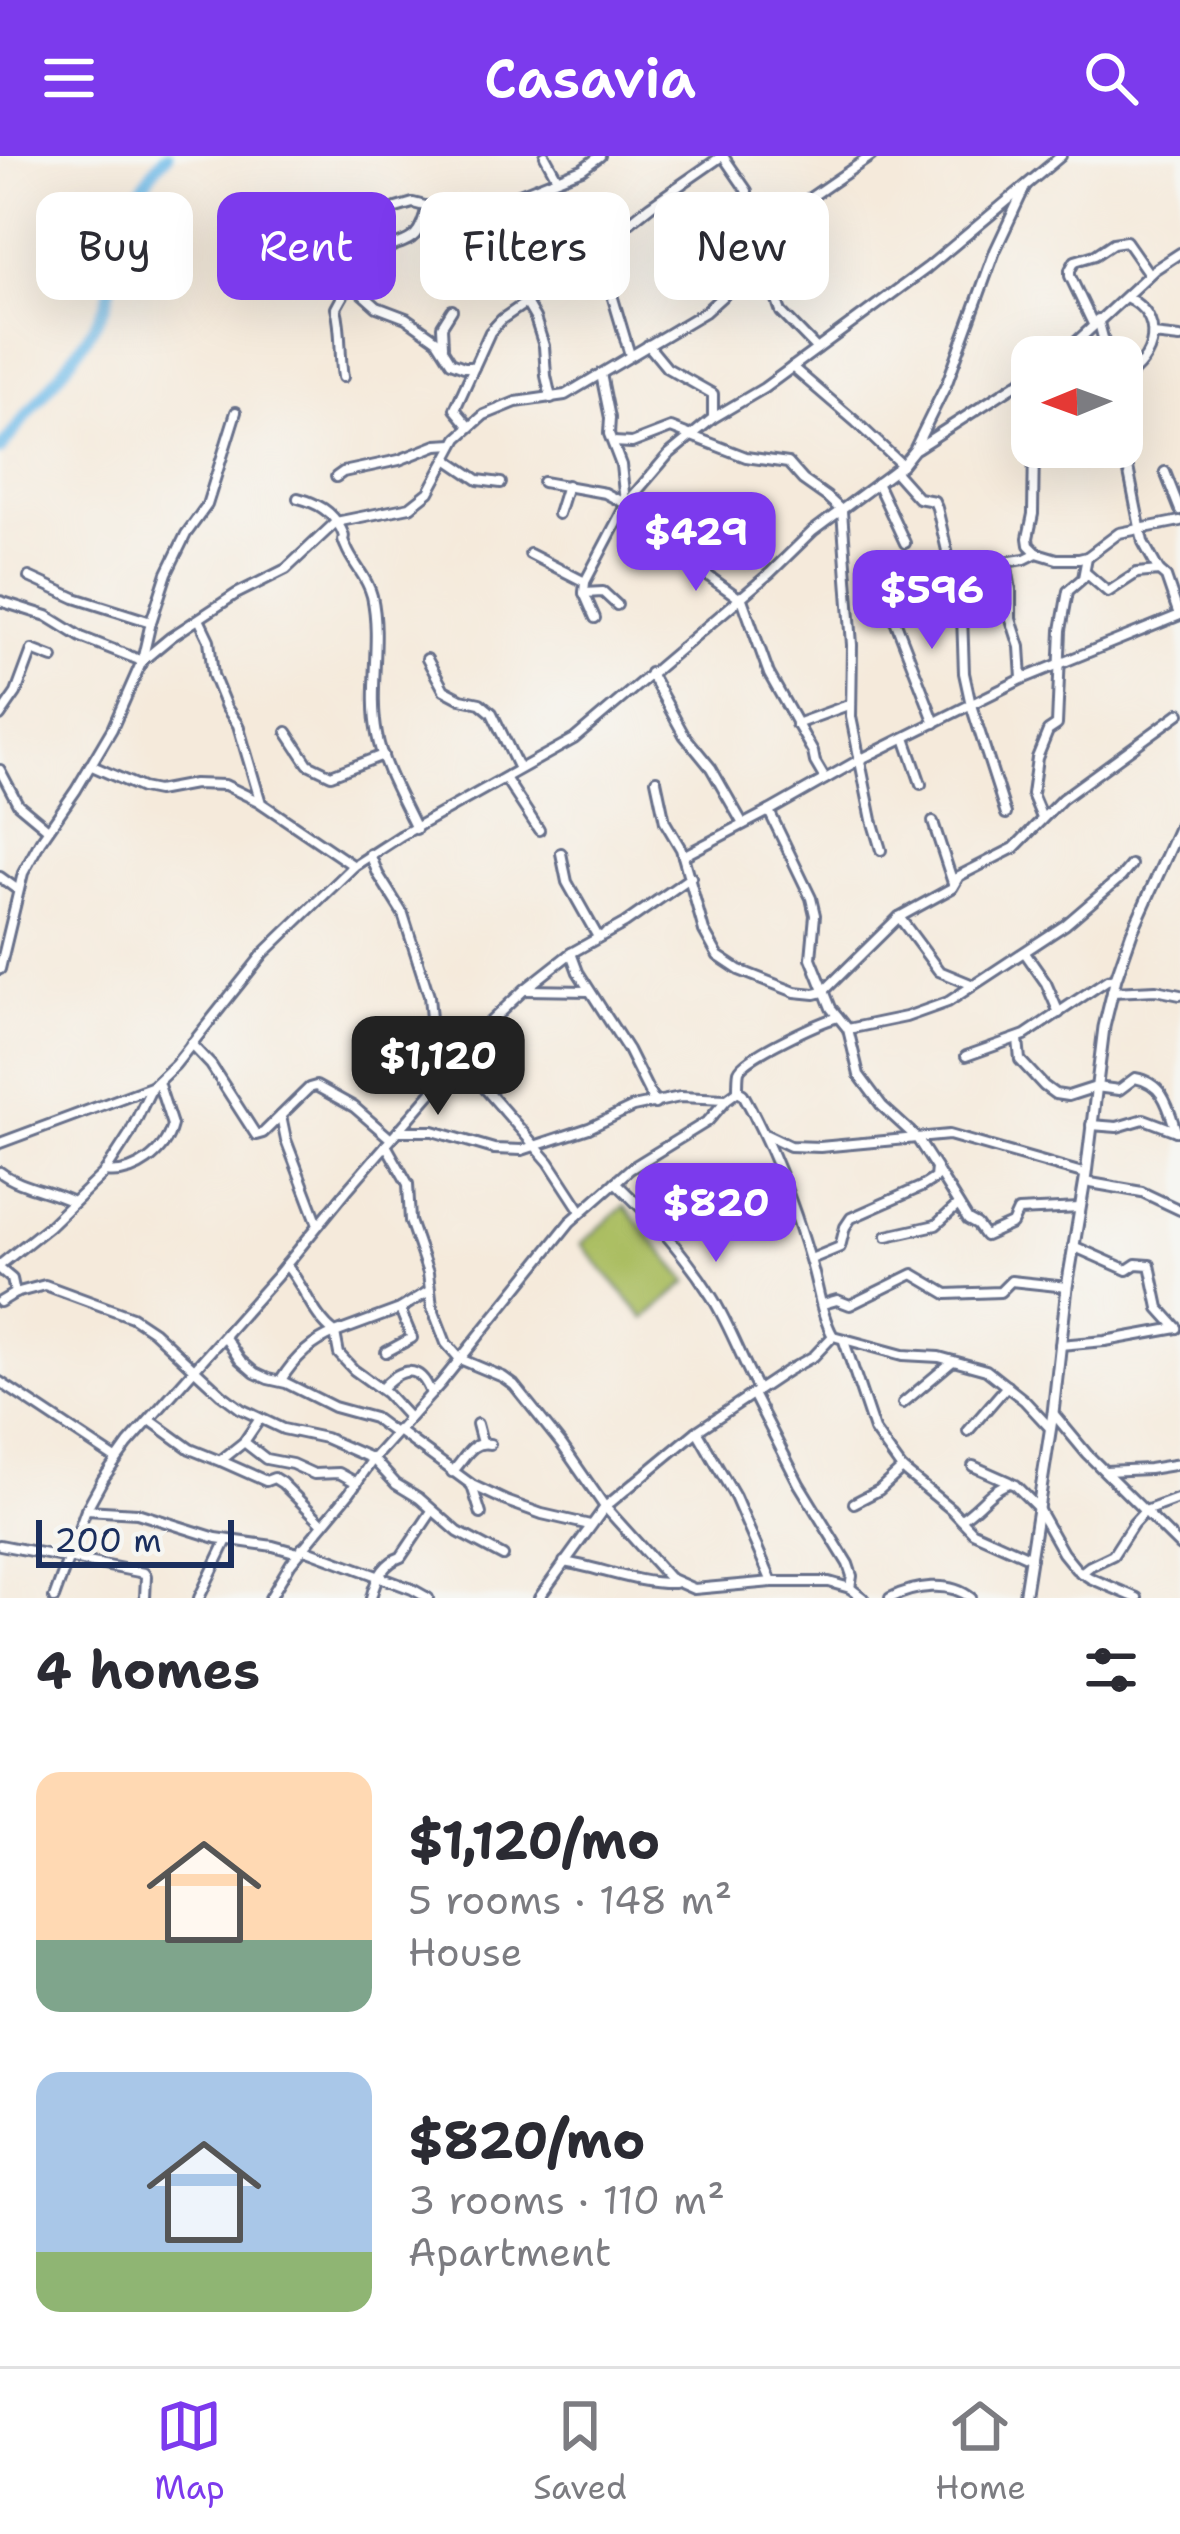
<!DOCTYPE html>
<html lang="en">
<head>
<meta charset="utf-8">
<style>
	:root { --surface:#fff; --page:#f2f2f3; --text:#2b2b33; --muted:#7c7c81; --line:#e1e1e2; --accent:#7c3aed }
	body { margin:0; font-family:"Shantell Sans",sans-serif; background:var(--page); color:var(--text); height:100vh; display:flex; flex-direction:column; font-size:45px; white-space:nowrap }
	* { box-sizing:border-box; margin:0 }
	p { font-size:39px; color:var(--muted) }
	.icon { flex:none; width:66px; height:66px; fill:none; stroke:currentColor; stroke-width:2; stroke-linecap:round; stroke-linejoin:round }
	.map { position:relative; height:1442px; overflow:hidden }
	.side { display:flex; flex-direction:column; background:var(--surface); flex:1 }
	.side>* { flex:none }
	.guide { position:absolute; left:36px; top:36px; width:1110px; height:108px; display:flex; gap:24px }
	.needle { width:78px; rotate:269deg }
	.tools { position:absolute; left:1011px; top:180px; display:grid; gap:24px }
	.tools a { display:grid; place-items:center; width:132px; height:132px; border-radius:24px; background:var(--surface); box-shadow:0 12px 48px #0002; font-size:60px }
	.scale { position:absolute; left:36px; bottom:30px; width:198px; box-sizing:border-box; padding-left:12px; border:6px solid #1b2f5e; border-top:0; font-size:33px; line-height:42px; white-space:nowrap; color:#1b2f5e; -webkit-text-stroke:9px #f6f6f2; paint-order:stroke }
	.price { position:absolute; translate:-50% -102px; padding:0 27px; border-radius:24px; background:var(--accent); color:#fff; font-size:39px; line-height:78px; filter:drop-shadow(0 3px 6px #0008) }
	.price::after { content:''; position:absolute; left:50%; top:72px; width:36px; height:27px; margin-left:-18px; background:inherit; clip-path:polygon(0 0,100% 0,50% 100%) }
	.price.on { background:#222; color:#fff }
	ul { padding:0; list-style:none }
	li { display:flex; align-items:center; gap:36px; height:300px; padding:0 36px }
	li span { display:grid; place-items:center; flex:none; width:336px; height:240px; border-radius:24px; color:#555 }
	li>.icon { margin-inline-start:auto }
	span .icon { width:144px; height:144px; fill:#fffc; stroke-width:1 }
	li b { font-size:51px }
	h2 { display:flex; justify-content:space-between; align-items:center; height:144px; padding:0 36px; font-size:51px }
	.tag { padding:0 42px; border-radius:24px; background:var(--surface); box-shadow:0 12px 48px #0002; font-size:42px; line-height:108px }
	.tag.on { background:var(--accent); color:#fff }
	header { display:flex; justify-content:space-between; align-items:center; height:156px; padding:0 36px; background:var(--accent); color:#fff; font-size:54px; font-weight:600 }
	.dock { display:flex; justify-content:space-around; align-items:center; height:168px; border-top:3px solid var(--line); background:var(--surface); font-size:33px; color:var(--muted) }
	.dock a { display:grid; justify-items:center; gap:6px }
	.dock .on { color:var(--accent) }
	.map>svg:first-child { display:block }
</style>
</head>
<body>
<header><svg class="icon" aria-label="menu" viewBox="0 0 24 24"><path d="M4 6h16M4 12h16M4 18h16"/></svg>Casavia<svg class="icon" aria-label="search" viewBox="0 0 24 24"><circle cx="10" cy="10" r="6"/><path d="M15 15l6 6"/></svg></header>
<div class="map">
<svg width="1180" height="1442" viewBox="0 0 1180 1442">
	<rect width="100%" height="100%" fill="#f6f6f2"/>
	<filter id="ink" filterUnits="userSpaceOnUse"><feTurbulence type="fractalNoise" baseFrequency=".00833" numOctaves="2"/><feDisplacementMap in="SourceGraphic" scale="24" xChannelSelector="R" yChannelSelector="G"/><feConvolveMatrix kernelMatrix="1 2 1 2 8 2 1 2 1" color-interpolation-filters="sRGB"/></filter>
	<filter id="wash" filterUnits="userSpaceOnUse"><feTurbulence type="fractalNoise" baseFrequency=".004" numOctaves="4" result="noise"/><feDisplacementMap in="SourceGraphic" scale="48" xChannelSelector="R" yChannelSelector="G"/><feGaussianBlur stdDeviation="2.7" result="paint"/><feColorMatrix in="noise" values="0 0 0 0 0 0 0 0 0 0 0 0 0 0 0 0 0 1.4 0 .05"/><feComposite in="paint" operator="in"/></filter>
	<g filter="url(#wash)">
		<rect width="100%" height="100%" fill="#f5eadb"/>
		<path fill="#abbe62" stroke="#637660" stroke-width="3" d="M624,1050L688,1126L645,1163L581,1088Z"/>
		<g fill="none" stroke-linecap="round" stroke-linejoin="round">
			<path stroke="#70bbe9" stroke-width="12" d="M0,294C34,247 77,203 104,152C110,141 110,128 113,116C122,77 136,27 167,0"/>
		</g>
	</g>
	<g filter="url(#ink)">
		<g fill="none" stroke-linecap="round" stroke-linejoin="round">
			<defs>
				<g id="minor">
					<path d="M545,0L557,22"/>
					<path d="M723,0L747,35L741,63L718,93L723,115L736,128"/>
					<path d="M477,51L490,85L535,162L544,190L546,220L551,242"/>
					<path d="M244,89L277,88L348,75L396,52L413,47L445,55L477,51L512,41L582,13L600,0"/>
					<path d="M594,100L607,122L630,199"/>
					<path d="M326,106L323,113L326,125L344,137"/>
					<path d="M351,128L377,151L406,162L437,184L451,206L464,211H474"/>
					<path d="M777,145L781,156L817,193"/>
					<path d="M1098,163L1108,201"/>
					<path d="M1093,168L1070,120V114L1075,105L1095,99L1113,87L1126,85L1149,118"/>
					<path d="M1153,179L1180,182"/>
					<path d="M648,189L667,212L713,238V261"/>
					<path d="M443,190L442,170L452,154"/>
					<path d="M1060,201L1154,114L1180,97"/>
					<path d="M792,211L856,266L902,309"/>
					<path d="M601,218L610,262L609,278L621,309L625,346"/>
					<path d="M343,221C339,197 342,175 336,152C345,135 357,115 372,102C400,79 417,97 427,50"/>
					<path d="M1122,224C1156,204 1167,161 1126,141"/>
					<path d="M470,271L455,253L490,176L502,163L594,100L611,81L650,50L722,0"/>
					<path d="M1122,282L1143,386L1159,415"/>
					<path d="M613,286L632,287L671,272L746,301L788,307L803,324L827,341L842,355L852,489L851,561L872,664L881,694"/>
					<path d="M1034,291L1033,358L1028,382L1029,389L1037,397L1057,403H1079L1087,401L1119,377L1180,365"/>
					<path d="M917,292L1032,218"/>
					<path d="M447,303L478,324L501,327"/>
					<path d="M894,315L918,342L934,345L937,352L962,459L964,517L971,549L1006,658"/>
					<path d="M1165,316L1180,354"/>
					<path d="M336,321L343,316L399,304L437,289L454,288"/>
					<path d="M543,326L605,337L624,347"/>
					<path d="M877,327L905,387"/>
					<path d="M298,342C317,347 332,355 341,373C348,388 339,376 346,391C353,409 367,420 372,440C382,485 368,533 377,579C383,611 402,643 416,673"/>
					<path d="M558,358L567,329"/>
					<path d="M621,360L637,387"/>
					<path d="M530,398L585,426L584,437L595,462"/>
					<path d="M679,399L739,442"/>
					<path d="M1006,406L1011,434V463L1020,491L1022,522"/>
					<path d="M984,409L1025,403L1037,397"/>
					<path d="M1086,417L1108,436L1137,417L1159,415L1166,421L1179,459"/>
					<path d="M29,421L75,442L151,466"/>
					<path d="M585,426L626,348L668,299L713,262L764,232L927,112L1061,0"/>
					<path d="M584,437L603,436L617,449"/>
					<path d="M741,440L769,518L813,596L815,606L825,623"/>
					<path d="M886,441L935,567"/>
					<path d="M0,445L47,460L81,481L142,505L151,466L167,417L186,378L207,349L236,256"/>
					<path d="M199,463L209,484L213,519L226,551L238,569L261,647L354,710"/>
					<path d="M427,503L444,534L461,543L480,547L492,557L519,613"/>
					<path d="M650,517L684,579L711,612L743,668"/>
					<path d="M0,560L16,537L32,494L53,502"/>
					<path d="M796,568L851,548"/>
					<path d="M287,576L308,608L331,619L383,599"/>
					<path d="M905,582L921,628"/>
					<path d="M90,609L142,632L157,635L194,628L225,629L260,646"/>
					<path d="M0,614L18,648L48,673"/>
					<path d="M505,622L539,674"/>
					<path d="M656,624L665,666L681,693L704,775L718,800L739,814L795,836L815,838L823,836L899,761L952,732L959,720L1014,692L1062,643L1180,557"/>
					<path d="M769,655L811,742L815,759L811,802L831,852L848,873L859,919L882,950L916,981L936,1012L935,1022L921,1031L851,1062L845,1071L840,1091L811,1103"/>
					<path d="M1042,662L1032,638L1037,602L1048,575L1057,569L1061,474L1068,435L1083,422L1087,401"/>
					<path d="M933,666L953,727"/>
					<path d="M561,697L567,726L598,781"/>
					<path d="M370,698L378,718L403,758L429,840L431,863L460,904L549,1006L581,1055"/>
					<path d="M683,700L769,655L859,604L1022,523L1180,459"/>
					<path d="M0,721L18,734"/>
					<path d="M899,761L939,815L973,829"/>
					<path d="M571,797L578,816L628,894L655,948"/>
					<path d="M1025,797L1046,827L1059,857"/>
					<path d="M0,813L23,717L40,686L76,634L112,573L142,505L171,481L236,438L286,413L336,366L410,351L429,336L458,282L484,259L516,246L565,239L705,156L736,128L804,46L871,0"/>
					<path d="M526,834L589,835"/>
					<path d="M1112,836L1156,834L1180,839"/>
					<path d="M848,873L906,861L948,846L1065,769L1121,721L1131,709"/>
					<path d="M1018,883L1020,904L1044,930L1055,938L1068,940L1096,931L1119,934L1135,922C1163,927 1168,950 1176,975"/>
					<path d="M191,888L211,909L256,979L263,977L309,932L316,930L354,951L391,983"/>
					<path d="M966,900L1025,879L1107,824L1116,822"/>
					<path d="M738,935C738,932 738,919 739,915C745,900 820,866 838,861"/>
					<path d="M281,960L286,984L318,1068"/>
					<path d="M1091,969L1117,971L1144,963L1176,975"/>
					<path d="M399,975H433L494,993L522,994L589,972L633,951L680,941L726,943"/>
					<path d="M767,979L790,990L820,991L949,979L1086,1018"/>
					<path d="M0,987L151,931"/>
					<path d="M386,989L408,1028L410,1065L428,1117L432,1151L446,1187L460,1203L503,1221L514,1229L562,1289L605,1351L669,1422L694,1433L772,1426H829L850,1432L863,1442"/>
					<path d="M937,1014L968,1064L977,1069L985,1080L1012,1068L1018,1055L1080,1052"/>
					<path d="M0,1016C21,1032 49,1034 73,1046"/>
					<path d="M105,1016C135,1020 165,997 172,969L158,926"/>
					<path d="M615,1026C651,1060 685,1098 712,1141C730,1170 742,1204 758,1234"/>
					<path d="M1085,1026L1142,1036L1180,1054"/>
					<path d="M887,1080L936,1069L958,1049"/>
					<path d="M1073,1090L1127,1114L1136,1108L1150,1109L1159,1152L1177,1172"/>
					<path d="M0,1109L49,1070L105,1016L129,979L152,931L175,909L264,797L354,710L402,679L574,583L770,417L813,375L902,309L914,294L947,227L995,95L1025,31"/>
					<path d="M286,1109C305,1131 313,1161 335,1177L400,1153L429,1135"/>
					<path d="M0,1113L12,1123L15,1137"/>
					<path d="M0,1146L15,1137L45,1129L132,1161L153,1175L221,1238L241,1253L283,1273L325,1282L373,1303L396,1328L419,1342L458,1376L503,1400"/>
					<path d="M823,1148L837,1144L850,1149L913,1118L947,1138L1000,1136L1011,1125L1067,1131"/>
					<path d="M224,1180L240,1204L255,1217L268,1223L286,1227L334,1251L374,1262L394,1277"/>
					<path d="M844,1185L874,1274L902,1313L951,1353L973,1376L1031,1402"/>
					<path d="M1060,1189L1105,1185L1177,1172"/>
					<path d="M386,1196L412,1182L400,1153"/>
					<path d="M281,1224C294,1203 312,1186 335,1177L339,1198L354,1214L386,1237L409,1262"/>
					<path d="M0,1226L116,1303"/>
					<path d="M381,1233C401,1211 420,1207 431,1238"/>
					<path d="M753,1238L799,1328L848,1408L852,1420L850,1432"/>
					<path d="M903,1247L953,1205"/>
					<path d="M1053,1257L1087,1298L1180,1390"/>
					<path d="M150,1264L190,1293L220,1305L244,1286L259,1264"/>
					<path d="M477,1268L482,1287"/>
					<path d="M397,1274L472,1329L506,1345L542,1358L590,1369"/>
					<path d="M697,1275L735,1341L772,1426"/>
					<path d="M968,1275L1007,1230"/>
					<path d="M244,1286L266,1303L292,1308L314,1318L339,1317L357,1327"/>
					<path d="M221,1305L266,1325L274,1322L282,1327L323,1368"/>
					<path d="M973,1310L1009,1326"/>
					<path d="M1105,1315L1149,1313L1180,1308"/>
					<path d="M452,1316C465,1304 470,1284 490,1288"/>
					<path d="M472,1330L481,1358"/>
					<path d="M854,1347L879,1334L902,1313"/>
					<path d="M86,1354L137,1357L216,1382L273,1390L298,1397"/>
					<path d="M961,1363C979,1352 991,1332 1010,1327L1015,1329L1037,1351L1063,1397L1076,1413L1090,1422L1137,1442"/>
					<path d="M0,1389L144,1417L146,1420L145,1442"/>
					<path d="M302,1392L412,1433L428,1442"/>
					<path d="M564,1406C601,1412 637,1428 674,1427"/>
					<path d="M1081,1417L1090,1410L1113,1399L1133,1368L1145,1355L1180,1342"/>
					<path d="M54,1442L86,1354L103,1323L128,1288L277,1120L347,1034L460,904L478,877L524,834L571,797L625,767L691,721"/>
					<path d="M199,1442L227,1384"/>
					<path d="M270,1442L291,1407L350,1336L373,1303L441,1227L570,1066L630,1013L708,965L727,943L738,935L743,938C772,990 794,1049 811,1107C818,1130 821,1159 833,1180L903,1199L939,1201L986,1214L1024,1244L1050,1272"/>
					<path d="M371,1442C375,1425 383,1407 401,1401L432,1355"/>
					<path d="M539,1442L605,1351L697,1275L787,1215L814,1200L833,1180"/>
					<path d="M890,1442C914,1430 949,1424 971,1442"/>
				</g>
				<path id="tertiary" d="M1024,1442L1053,1257L1067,1131L1086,1018L1104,871L1116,822L1132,776L1180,670"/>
			</defs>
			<use href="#minor" stroke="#67708a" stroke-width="14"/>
			<use href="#tertiary" stroke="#67708a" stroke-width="15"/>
			<use href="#minor" stroke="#fff" stroke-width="8"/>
			<use href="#tertiary" stroke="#fff" stroke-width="9"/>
		</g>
	</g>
</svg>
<div class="tools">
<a><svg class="needle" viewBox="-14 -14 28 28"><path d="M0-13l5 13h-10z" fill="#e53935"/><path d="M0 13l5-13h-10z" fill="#7c7c81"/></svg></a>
</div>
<div class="scale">200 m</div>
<b class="price" style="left:696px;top:438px">$429</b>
<b class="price" style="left:932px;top:496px">$596</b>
<b class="price on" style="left:438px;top:962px">$1,120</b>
<b class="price" style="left:716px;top:1109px">$820</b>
<div class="guide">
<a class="tag">Buy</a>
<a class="tag on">Rent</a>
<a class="tag">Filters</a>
<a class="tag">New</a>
</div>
</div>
<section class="side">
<h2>4 homes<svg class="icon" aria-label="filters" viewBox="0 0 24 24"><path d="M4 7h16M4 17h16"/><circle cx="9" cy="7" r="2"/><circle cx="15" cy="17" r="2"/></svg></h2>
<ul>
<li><span style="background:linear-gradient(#ffd9b3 70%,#7fa58c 0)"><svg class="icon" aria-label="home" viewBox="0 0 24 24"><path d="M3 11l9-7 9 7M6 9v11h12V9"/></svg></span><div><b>$1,120/mo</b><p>5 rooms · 148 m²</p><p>House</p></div></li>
<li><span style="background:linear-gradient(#a9c7e8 75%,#8fb573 0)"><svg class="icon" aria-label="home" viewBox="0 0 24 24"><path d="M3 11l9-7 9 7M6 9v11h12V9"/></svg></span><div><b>$820/mo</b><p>3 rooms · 110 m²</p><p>Apartment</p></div></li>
</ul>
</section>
<nav class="dock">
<a class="on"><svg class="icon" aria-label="map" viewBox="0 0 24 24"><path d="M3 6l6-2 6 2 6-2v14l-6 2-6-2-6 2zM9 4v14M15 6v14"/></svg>Map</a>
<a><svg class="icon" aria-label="saved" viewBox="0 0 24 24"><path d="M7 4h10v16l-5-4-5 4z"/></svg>Saved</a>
<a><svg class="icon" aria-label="home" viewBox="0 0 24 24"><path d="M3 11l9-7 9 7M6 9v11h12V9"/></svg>Home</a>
</nav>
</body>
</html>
